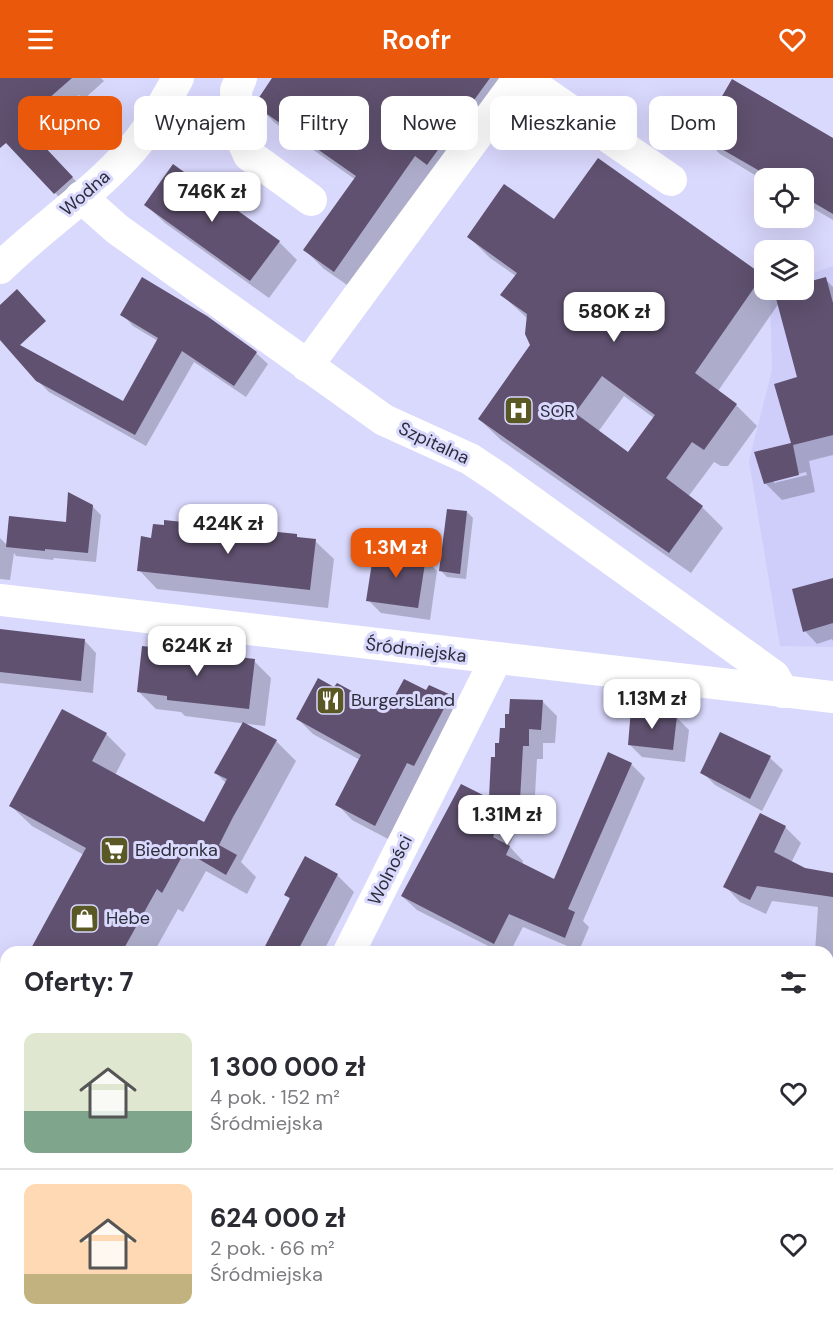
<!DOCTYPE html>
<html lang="pl">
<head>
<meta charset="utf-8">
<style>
	:root { --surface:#fff; --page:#f2f2f3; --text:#2b2b33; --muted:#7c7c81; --line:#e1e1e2; --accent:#ea580c }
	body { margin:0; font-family:"DM Sans",sans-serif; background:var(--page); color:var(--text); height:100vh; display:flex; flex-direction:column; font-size:22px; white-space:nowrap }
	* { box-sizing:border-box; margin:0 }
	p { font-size:20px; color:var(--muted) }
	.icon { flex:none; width:33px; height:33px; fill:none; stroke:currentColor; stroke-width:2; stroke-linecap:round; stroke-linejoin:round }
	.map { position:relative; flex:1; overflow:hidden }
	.side { position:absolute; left:0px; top:868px; width:834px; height:386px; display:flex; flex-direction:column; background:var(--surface); border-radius:18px 18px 0 0; box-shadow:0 6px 24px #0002 }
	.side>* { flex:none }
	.hud { position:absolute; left:18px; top:18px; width:798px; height:54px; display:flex; gap:12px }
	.buttons { position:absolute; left:754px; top:90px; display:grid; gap:12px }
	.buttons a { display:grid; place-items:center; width:60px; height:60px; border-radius:12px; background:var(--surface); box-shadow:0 6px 24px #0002; font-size:30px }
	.price { position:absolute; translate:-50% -51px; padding:0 14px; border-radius:12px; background:#fff; color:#222; font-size:20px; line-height:39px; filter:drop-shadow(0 2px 3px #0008) }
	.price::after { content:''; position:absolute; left:50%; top:36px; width:18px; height:14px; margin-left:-9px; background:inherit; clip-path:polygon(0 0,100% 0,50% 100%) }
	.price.selected { background:var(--accent); color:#fff }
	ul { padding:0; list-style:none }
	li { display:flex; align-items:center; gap:18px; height:150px; padding:0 24px }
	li+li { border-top:2px solid var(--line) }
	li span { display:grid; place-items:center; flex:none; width:168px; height:120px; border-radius:12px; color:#555 }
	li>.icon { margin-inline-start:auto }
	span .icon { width:72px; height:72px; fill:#fffc; stroke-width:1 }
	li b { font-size:26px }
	h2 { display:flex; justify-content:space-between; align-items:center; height:72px; padding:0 24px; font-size:26px }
	.chip { padding:0 21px; border-radius:12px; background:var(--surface); box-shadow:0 6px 24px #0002; font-size:21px; line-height:54px }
	.chip.selected { background:var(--accent); color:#fff }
	header { display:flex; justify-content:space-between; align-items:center; height:78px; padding:0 24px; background:var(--accent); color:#fff; font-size:27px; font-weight:600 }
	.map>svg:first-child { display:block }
</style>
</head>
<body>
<header><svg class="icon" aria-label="menu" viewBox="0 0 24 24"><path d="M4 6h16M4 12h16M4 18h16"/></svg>Roofr<svg class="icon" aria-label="heart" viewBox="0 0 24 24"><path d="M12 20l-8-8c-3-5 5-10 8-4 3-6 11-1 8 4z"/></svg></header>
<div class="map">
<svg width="833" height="1253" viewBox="0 0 833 1253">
	<rect width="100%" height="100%" fill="#d9d8fd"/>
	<path fill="#cfcefa" d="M833,188V569L780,568L749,383L772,292L770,212H804V198Z"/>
	<g fill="#0003" fill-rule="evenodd">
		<path d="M0,0H101L104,3L83,22L79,17L43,48L47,52L37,61L84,112L67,128L0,54Z"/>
		<path d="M274,0H521L353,211L324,191L305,172L356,102L275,45L256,26Z"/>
		<path d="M701,58L833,61V142L804,125V100H765V103L720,76Z"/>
		<path d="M146,127L279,164L297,182L269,220L165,145Z"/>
		<path d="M554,143L762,198L765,201V212H775L778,214L787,212H804V207L825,201L833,209V377L809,383L815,414L782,422L765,405L793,366L799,300L779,225L718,313L736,327L757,348L728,388H721L714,384L688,419L702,429L723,450L691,495L501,362L479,341L532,268L528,241L502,217L516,198L490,180L469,159ZM624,318L654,340L629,376L598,354ZM806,394L807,397L774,405V402Z"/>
		<path d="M122,236L256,275L268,286L246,319L194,284L146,368L49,314L37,302L123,325L158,263L133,248Z"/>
		<path d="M92,428L101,437L96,484L54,480L53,482L16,478L14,475L10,502L0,501V460L7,467L67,446Z"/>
		<path d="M467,434L473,440L466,501L447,499L441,493Z"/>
		<path d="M296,458L300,461L315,463L334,481L328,530L157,511L139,492Z"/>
		<path d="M425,481L437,493L430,542L381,535L368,522Z"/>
		<path d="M833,501V563L832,561L817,566L805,553Z"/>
		<path d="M0,553L84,562L96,575L93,615L0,605Z"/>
		<path d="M254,583L271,600L265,648L185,638L181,634L156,631L139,614Z"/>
		<path d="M335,610L388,634L427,614L450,619L465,634L390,762L352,742L337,726L360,682L313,656L298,641Z"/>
		<path d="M543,624L557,638L555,665H543V681H537L534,735L526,731L509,768L523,783L522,787L554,803L631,686L645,700L583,843L589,849L579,873L523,849L510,874H500L417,832L402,818L490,723L496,681L507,652Z"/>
		<path d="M676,639L689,652L685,684L642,679L629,666Z"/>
		<path d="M106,656L126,676L115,697L204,746L226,705L216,695L276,663L296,683L241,784L256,799L247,816L206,793L183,834L178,831L154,874H31L84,777L32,748L11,728Z"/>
		<path d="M721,656L770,680L783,692L762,733L715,707L702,694Z"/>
		<path d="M785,749L801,765L791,785L804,792L833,797V1167H828V874H815L818,829L772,823L766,836L740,824L725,808Z"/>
		<path d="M337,797L354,814L323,874H263L291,822L286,817Z"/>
		<path d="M6,1106V1248H142L147,1253H0V1120Z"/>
		<path d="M828,1209L833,1214V1253H553L554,1248H828Z"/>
		<path d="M201,1248H266L264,1253H199Z"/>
		<path d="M320,1248H364L363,1253H318Z"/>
		<path d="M439,1248H509L507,1253H444Z"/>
	</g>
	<g fill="#5f516f" fill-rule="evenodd">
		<path d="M0,0H72L32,35L35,39L25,48L73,99L54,116L6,65L0,70Z"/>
		<path d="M272,0H490L427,87L415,78L334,194L303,172L356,98L254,27Z"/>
		<path d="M732,1L833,60V136L804,119V100H772L699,58Z"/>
		<path d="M598,80L763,197L695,295L737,326L704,372L692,364L666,400L703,428L669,475L478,341L530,267L525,256L527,236L500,217L517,195L467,159L504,106L554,141ZM602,298L655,337L628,374L575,335Z"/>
		<path d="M173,86L280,163L250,203L144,127Z"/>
		<path d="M142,199L207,238L257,274L234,308L182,273L135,357L36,303L0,262V227L17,211L46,243L20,267L123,323L158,260L120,237Z"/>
		<path d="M826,199L833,225V357L793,367L799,397L764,406L754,374L791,365L774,306L797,299L774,213L804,212V205Z"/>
		<path d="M68,414L93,427L88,475L45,471V473L6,469L9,438L66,444Z"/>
		<path d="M447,431L467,433L460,496L439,493Z"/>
		<path d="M164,442L297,456V459L316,461L310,512L137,493L141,458L151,460L153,446L164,447Z"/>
		<path d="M374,472L426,479L418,530L366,523Z"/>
		<path d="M833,500V545L803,554L792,511Z"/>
		<path d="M0,551L85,561L81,603L0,594Z"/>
		<path d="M142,568L255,581L249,631L167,622V618L137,614Z"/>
		<path d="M318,600L334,609L337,605L387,632L404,601L426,612L429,607L451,617L414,688L407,685L375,748L335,727L361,677L296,641Z"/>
		<path d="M510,621L543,622L541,652L529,651V668H523L520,722L512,718L493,759L510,768L506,777L554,801L608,674L632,685L568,831L575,834L565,860L509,836L494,866L401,818L461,706L489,720L491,679H495V665H499L500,650H505V636H509Z"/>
		<path d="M62,631L107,655L92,683L204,744L227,701L214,695L243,644L277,662L233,739L219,767L237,777L226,797L185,773L162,815L157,811L122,874H29L86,770L9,728Z"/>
		<path d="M631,631L677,638L673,672L628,667Z"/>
		<path d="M720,654L771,678L750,721L700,695Z"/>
		<path d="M760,735L786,748L774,774L805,790L833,795V819L757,808L750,822L723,809Z"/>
		<path d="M305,778L338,796L297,874H262L290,820L284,817Z"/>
	</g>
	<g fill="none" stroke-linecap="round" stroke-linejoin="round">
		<g stroke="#fff" stroke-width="32">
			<path d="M241,0L236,12L237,50L249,77L311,122"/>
			<path d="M523,0L671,102"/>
			<path d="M81,119L117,151L384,342L470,381L500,401L774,598L783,614"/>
			<path d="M0,190C43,148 94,115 133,70C151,49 165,24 178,0"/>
			<path d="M307,288L519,0"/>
			<path d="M0,522L833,619"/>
			<path d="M349,874L496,581"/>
			<path d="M176,1253L178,1248"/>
		</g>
	</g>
	<defs>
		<symbol id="hospital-square" viewBox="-11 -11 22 22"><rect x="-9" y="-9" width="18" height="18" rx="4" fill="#5a5825" stroke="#d9d8fd"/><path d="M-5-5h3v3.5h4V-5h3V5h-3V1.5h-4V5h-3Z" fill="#fff"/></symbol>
		<symbol id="restaurant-square" viewBox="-11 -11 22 22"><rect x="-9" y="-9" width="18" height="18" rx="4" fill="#5a5825" stroke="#d9d8fd"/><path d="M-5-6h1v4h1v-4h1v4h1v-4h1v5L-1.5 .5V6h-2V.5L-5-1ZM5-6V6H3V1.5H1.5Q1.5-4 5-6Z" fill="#fff"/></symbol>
		<symbol id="supermarket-square" viewBox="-11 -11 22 22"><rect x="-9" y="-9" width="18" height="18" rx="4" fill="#5a5825" stroke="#d9d8fd"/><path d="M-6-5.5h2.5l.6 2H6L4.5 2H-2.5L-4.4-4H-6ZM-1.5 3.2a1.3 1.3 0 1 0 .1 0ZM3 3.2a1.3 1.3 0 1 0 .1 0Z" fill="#fff"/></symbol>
		<symbol id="shop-square" viewBox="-11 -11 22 22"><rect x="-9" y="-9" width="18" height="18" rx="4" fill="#5a5825" stroke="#d9d8fd"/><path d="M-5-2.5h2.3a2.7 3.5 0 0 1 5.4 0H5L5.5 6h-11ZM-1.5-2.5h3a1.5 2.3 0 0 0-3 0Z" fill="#fff"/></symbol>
	</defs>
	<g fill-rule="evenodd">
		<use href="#hospital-square" x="502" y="316" width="33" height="33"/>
		<use href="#restaurant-square" x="314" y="606" width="33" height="33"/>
		<use href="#supermarket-square" x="98" y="756" width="33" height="33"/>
		<use href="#shop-square" x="68" y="824" width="33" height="33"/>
	</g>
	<g text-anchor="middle" stroke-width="6" stroke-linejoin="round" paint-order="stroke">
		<g font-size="18" fill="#2c2c3a" stroke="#d9d8fd">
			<text transform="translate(85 115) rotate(-41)" y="6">Wodna</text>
			<text transform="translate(434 365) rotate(25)" y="6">Szpitalna</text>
			<text transform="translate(416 572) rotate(7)" y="6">Śródmiejska</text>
			<text transform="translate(390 792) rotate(-63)" y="6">Wolności</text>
		</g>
		<g font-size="18" fill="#2c2c3a" stroke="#d9d8fd" text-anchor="start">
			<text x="540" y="339">SOR</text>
			<text x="351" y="628">BurgersLand</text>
			<text x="135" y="778">Biedronka</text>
			<text x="106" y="846">Hebe</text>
		</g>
	</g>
</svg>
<div class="buttons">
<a><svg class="icon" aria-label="locate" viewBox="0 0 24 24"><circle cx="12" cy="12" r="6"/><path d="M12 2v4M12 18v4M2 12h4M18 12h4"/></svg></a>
<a><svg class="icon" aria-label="layers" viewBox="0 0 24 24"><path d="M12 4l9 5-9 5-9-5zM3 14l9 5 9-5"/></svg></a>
</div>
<b class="price" style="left:212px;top:145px">746K zł</b>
<b class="price" style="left:614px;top:265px">580K zł</b>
<b class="price" style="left:228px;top:477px">424K zł</b>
<b class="price selected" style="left:396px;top:501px">1.3M zł</b>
<b class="price" style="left:197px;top:599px">624K zł</b>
<b class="price" style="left:652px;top:652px">1.13M zł</b>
<b class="price" style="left:507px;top:768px">1.31M zł</b>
<div class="hud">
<a class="chip selected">Kupno</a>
<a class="chip">Wynajem</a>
<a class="chip">Filtry</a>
<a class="chip">Nowe</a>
<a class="chip">Mieszkanie</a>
<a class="chip">Dom</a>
</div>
<section class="side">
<h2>Oferty: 7<svg class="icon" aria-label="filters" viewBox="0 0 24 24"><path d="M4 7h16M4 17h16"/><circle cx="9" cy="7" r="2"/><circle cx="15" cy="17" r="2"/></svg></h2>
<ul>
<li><span style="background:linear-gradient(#dfe7d0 65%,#7fa58c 0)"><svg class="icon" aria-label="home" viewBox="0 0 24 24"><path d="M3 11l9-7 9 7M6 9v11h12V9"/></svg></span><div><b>1 300 000 zł</b><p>4 pok. · 152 m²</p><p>Śródmiejska</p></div><svg class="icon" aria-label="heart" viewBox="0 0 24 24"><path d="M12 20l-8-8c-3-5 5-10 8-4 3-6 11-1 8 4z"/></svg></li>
<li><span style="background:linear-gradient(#ffd9b3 75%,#c2b280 0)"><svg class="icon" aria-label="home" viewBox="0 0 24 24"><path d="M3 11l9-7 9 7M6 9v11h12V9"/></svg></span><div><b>624 000 zł</b><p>2 pok. · 66 m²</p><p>Śródmiejska</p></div><svg class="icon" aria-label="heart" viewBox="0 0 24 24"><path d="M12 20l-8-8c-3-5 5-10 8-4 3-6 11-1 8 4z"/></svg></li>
</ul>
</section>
</div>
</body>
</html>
